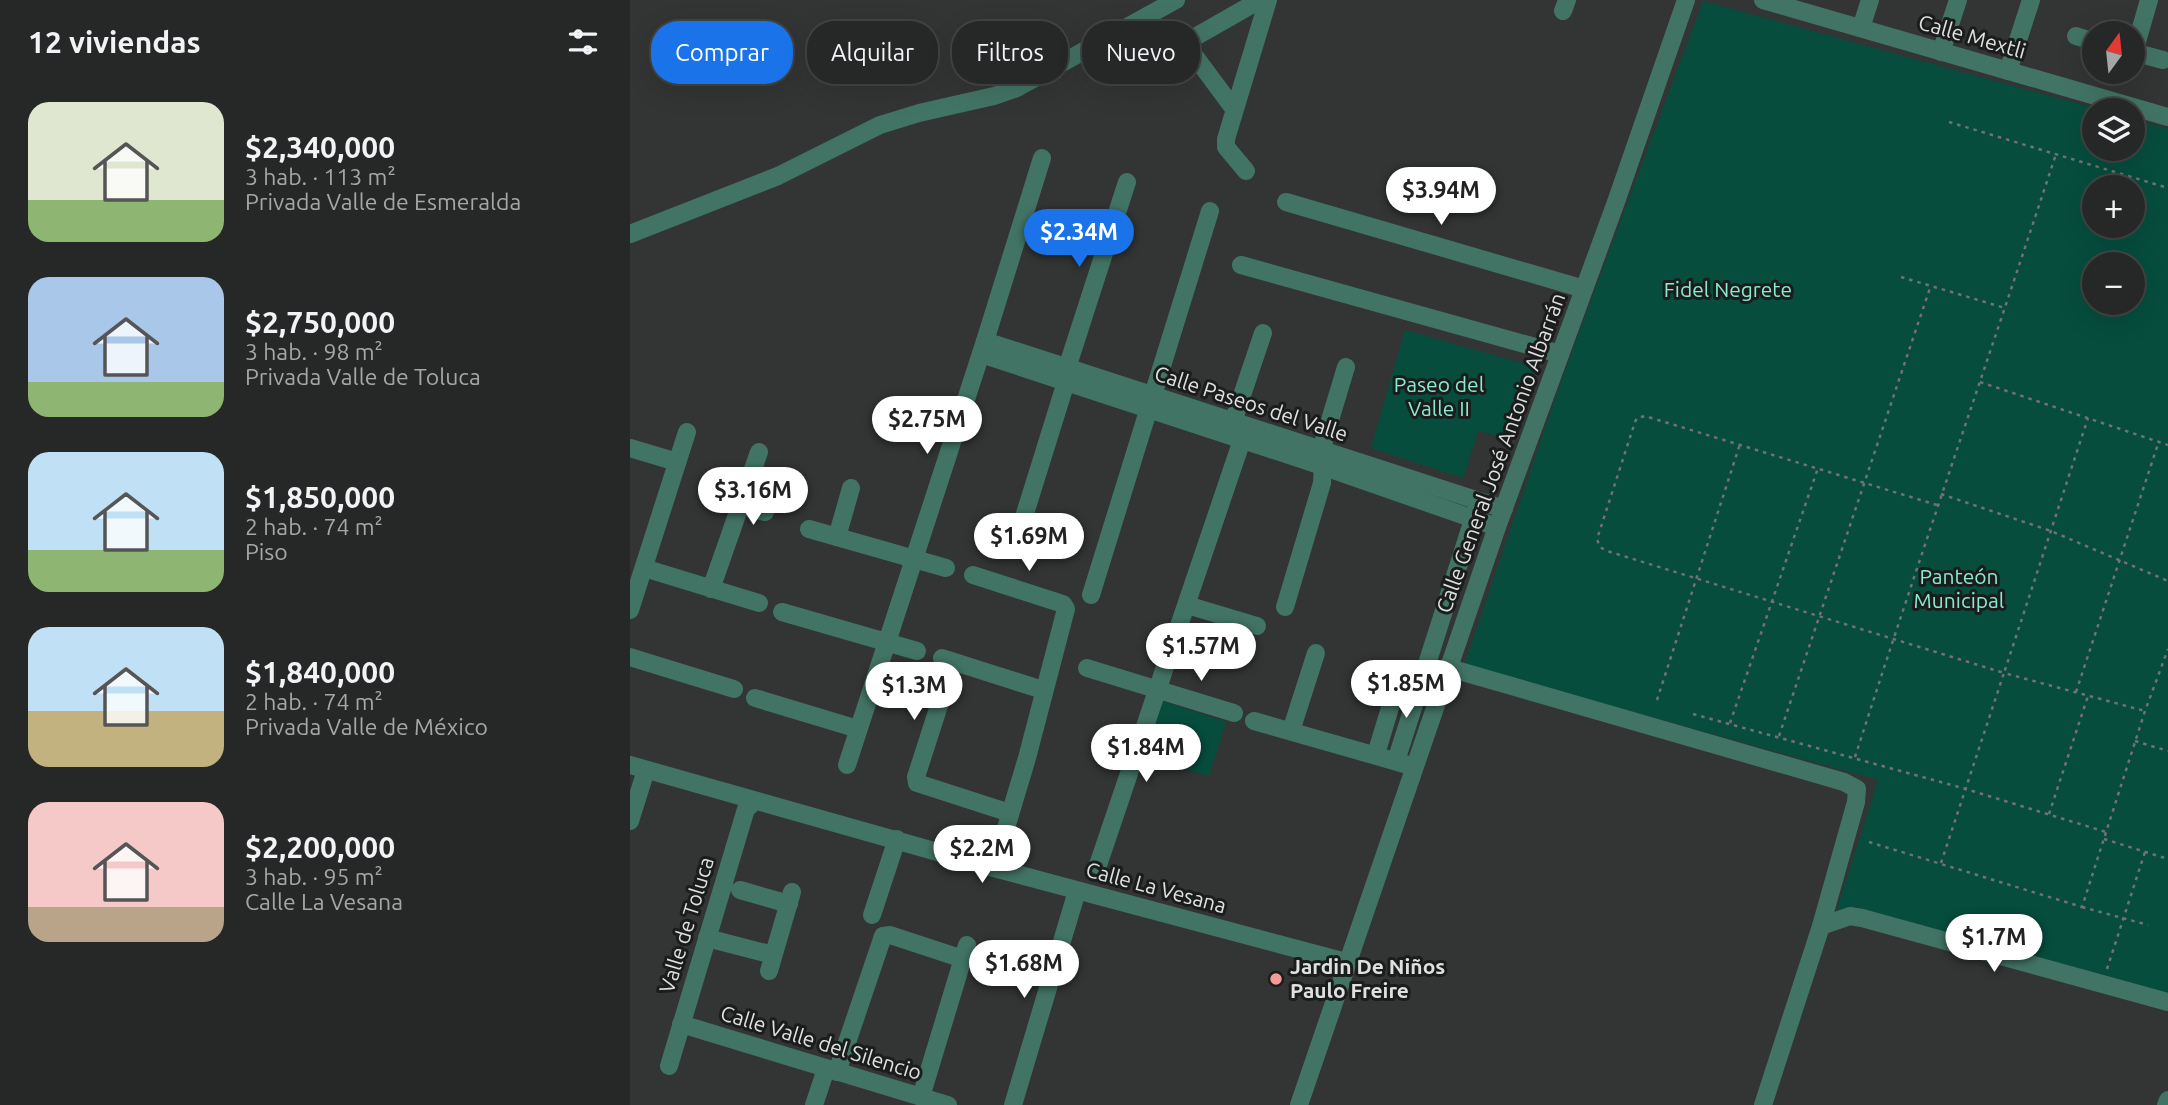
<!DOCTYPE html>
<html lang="es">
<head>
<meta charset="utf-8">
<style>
	:root { --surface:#262827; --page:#323433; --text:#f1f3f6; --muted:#a4a6a7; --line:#424444; --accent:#1a73e8 }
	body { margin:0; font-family:Ubuntu,sans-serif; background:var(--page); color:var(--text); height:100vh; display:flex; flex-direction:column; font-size:26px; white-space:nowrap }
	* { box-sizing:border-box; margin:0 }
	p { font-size:23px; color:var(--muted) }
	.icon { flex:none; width:38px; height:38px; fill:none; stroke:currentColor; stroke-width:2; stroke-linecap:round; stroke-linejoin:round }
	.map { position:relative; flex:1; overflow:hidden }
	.drawer { display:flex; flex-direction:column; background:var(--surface); width:630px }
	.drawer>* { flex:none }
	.guide { position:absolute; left:21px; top:21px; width:665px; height:63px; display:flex; gap:14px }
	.needle { width:46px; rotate:15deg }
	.buttons { position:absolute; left:1452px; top:21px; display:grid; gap:14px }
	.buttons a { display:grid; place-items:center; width:63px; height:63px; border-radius:50%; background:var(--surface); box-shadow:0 7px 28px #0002,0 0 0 2px var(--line); font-size:35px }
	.price { position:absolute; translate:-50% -60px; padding:0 16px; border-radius:24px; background:#fff; color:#222; font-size:23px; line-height:46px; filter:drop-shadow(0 2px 4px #0008) }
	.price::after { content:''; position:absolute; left:50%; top:42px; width:21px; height:16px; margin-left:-10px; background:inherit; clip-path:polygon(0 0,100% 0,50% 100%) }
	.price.on { background:var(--accent); color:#fff }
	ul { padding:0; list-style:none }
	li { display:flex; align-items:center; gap:21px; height:175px; padding:0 28px }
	li span { display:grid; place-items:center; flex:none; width:196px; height:140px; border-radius:21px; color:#555 }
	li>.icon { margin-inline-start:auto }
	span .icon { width:84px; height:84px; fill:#fffc; stroke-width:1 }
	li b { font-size:30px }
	h2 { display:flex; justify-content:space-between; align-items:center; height:84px; padding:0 28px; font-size:30px }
	.tag { padding:0 24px; border-radius:28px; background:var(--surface); box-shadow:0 7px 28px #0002,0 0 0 2px var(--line); font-size:24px; line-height:63px }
	.tag.on { background:var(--accent); color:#fff }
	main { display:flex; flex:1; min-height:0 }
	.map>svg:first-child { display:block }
</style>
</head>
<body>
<main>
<section class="drawer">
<h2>12 viviendas<svg class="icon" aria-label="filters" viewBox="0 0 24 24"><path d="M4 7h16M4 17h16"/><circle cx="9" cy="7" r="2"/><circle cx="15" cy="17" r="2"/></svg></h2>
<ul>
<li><span style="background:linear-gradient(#dfe7d0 70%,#8fb573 0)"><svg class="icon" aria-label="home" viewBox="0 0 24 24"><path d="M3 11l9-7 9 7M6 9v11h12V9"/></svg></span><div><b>$2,340,000</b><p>3 hab. · 113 m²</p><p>Privada Valle de Esmeralda</p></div></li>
<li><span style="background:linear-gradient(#a9c7e8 75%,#8fb573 0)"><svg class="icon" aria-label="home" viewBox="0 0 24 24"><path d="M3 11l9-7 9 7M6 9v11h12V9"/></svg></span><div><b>$2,750,000</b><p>3 hab. · 98 m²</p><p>Privada Valle de Toluca</p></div></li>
<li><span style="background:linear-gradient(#bfe0f5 70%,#8fb573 0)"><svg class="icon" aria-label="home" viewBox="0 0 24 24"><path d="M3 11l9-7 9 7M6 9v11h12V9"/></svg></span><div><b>$1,850,000</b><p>2 hab. · 74 m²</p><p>Piso</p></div></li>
<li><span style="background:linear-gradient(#bfe0f5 60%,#c2b280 0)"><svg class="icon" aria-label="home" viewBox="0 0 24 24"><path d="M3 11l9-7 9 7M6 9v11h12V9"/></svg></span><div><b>$1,840,000</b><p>2 hab. · 74 m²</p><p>Privada Valle de México</p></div></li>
<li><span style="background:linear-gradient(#f6c9c9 75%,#b9a48a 0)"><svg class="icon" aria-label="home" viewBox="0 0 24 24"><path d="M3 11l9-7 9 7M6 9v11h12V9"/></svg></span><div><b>$2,200,000</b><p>3 hab. · 95 m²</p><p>Calle La Vesana</p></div></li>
</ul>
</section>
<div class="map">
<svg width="1538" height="1105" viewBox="0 0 1538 1105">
	<rect width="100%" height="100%" fill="#323534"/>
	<g fill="#064d3e" fill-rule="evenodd">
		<path d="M1073,1L1471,110H1465V149H1503V119L1538,129V997L1207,909L1248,780L834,665L934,373ZM1465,187H1503V226H1465ZM1465,264H1503V303H1465Z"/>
		<path d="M775,330L906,367L877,439L848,431L833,478L741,448Z"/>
		<path d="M532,701L596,722L579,776L513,757Z"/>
	</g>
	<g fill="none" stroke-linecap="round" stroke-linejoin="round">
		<g stroke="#707372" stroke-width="2.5" stroke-dasharray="3.5 5" stroke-linecap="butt">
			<path d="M1319,122L1538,188"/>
			<path d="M1271,277L1375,308"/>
			<path d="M1350,382L1538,445"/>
			<path d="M1311,494L1421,531L1538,581"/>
			<path d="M1307,505L1015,416L1007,418L1005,422L967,539L970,547L977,551L1374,673L1458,418"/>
			<path d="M1446,692L1529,441"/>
			<path d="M1027,700L1110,444"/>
			<path d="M1063,714L1336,789L1476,832"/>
			<path d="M1100,723L1188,468"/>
			<path d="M1149,736L1301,285"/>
			<path d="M1505,741L1538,751"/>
			<path d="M1225,757C1290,555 1360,355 1426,154"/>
			<path d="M1419,814L1458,696"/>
			<path d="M1474,839L1538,859"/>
			<path d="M1239,842L1452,907L1515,711L1538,649"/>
			<path d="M1311,863L1374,673L1515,711"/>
			<path d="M1452,907L1518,925"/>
			<path d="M1477,969L1515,852"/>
		</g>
		<g stroke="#427465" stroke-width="18">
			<path d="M1133,0L1538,117"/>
			<path d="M933,11L937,0"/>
			<path d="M1231,28L1240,0"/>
			<path d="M1446,36L1465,42"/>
			<path d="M555,43L604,109"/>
			<path d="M1311,52L1328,0"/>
			<path d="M1503,52L1533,60"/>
			<path d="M1504,52L1519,0"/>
			<path d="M530,57L630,0"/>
			<path d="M1378,71L1401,0"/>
			<path d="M616,171L596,147V139L638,0"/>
			<path d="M656,202L954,289"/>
			<path d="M0,234L148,176L250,125L289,113L364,96L387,88L546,0"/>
			<path d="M611,265L930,354"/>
			<path d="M355,341L874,509"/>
			<path d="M351,354L683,463L867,527"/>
			<path d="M437,368L497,182"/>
			<path d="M603,422L633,333"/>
			<path d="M0,448L47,462"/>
			<path d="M110,505L135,512"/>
			<path d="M393,520L436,382"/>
			<path d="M179,529L316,568"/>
			<path d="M207,537L221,488"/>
			<path d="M14,568L129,603"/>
			<path d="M343,575L433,604L436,609L397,758L364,868"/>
			<path d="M81,589L129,452"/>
			<path d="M461,595L580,211"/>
			<path d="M557,605L627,626"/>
			<path d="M655,607L692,483L694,440L716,367"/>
			<path d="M0,610L57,432"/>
			<path d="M152,612L287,651"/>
			<path d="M0,657L104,689"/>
			<path d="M312,658L413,690"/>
			<path d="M323,662L286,777L287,783L380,813"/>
			<path d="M457,668L604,713"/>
			<path d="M819,668L1214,782L1227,789L1226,802L1191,926L1133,1105"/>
			<path d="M125,698L228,729"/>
			<path d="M624,721L778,765"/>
			<path d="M661,731L686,653"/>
			<path d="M746,754L770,675"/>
			<path d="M766,761L847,507"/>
			<path d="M0,765L364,868L716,962"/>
			<path d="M217,765L355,341L412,158"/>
			<path d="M0,821L16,770"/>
			<path d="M468,865L612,440"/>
			<path d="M110,890L159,904"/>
			<path d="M242,915L267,839"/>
			<path d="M1191,926L1220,916L1232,918L1538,1002"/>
			<path d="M77,938L143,955"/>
			<path d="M139,971L162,892"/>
			<path d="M51,1024L318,1105"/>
			<path d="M39,1066L116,809L125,801"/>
			<path d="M207,1072L253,936L260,935L333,959"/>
			<path d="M291,1097L337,945"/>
			<path d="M184,1105L196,1069"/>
			<path d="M383,1105L447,891"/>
			<path d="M669,1105L867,527L986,202L1056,0"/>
			<path d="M1536,1105L1538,1100"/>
		</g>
	</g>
	<circle fill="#f59b96" stroke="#1b1c1c" stroke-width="2.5" cx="646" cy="979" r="7"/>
	<g text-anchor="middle" stroke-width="6" stroke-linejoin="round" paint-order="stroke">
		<g font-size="21" fill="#dfe1e0" stroke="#1b1c1c">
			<text transform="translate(1342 37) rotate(16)" y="7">Calle Mextli</text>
			<text transform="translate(621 404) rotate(18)" y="7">Calle Paseos del Valle</text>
			<text transform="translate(871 453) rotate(-70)" y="7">Calle General José Antonio Albarrán</text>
			<text transform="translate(526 888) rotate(15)" y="7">Calle La Vesana</text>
			<text transform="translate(57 925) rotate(-73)" y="7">Valle de Toluca</text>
			<text transform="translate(191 1043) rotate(17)" y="7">Calle Valle del Silencio</text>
		</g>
		<g font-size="21" fill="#88eace" stroke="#1b1c1c">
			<text x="1098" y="297">Fidel Negrete</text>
			<text x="809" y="392">Paseo del<tspan x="809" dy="24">Valle II</tspan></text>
			<text x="1329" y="584">Panteón<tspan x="1329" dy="24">Municipal</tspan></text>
		</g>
		<g font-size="21" font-weight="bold" fill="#dfe1e0" stroke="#1b1c1c" text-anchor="start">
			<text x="660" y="974">Jardin De Niños<tspan x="660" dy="24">Paulo Freire</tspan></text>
		</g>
	</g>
</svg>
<div class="buttons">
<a><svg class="needle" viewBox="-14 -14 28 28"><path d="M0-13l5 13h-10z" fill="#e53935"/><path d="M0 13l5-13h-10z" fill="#a4a6a7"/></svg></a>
<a><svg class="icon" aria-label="layers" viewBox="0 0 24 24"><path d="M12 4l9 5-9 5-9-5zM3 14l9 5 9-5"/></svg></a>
<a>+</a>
<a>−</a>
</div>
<b class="price" style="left:811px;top:227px">$3.94M</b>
<b class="price on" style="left:449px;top:269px">$2.34M</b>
<b class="price" style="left:297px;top:456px">$2.75M</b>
<b class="price" style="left:123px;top:527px">$3.16M</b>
<b class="price" style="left:399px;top:573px">$1.69M</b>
<b class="price" style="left:571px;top:683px">$1.57M</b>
<b class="price" style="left:776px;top:720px">$1.85M</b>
<b class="price" style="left:284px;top:722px">$1.3M</b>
<b class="price" style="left:516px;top:784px">$1.84M</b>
<b class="price" style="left:352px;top:885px">$2.2M</b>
<b class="price" style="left:1364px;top:974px">$1.7M</b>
<b class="price" style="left:394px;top:1000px">$1.68M</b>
<div class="guide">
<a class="tag on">Comprar</a>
<a class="tag">Alquilar</a>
<a class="tag">Filtros</a>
<a class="tag">Nuevo</a>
</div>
</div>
</main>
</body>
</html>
